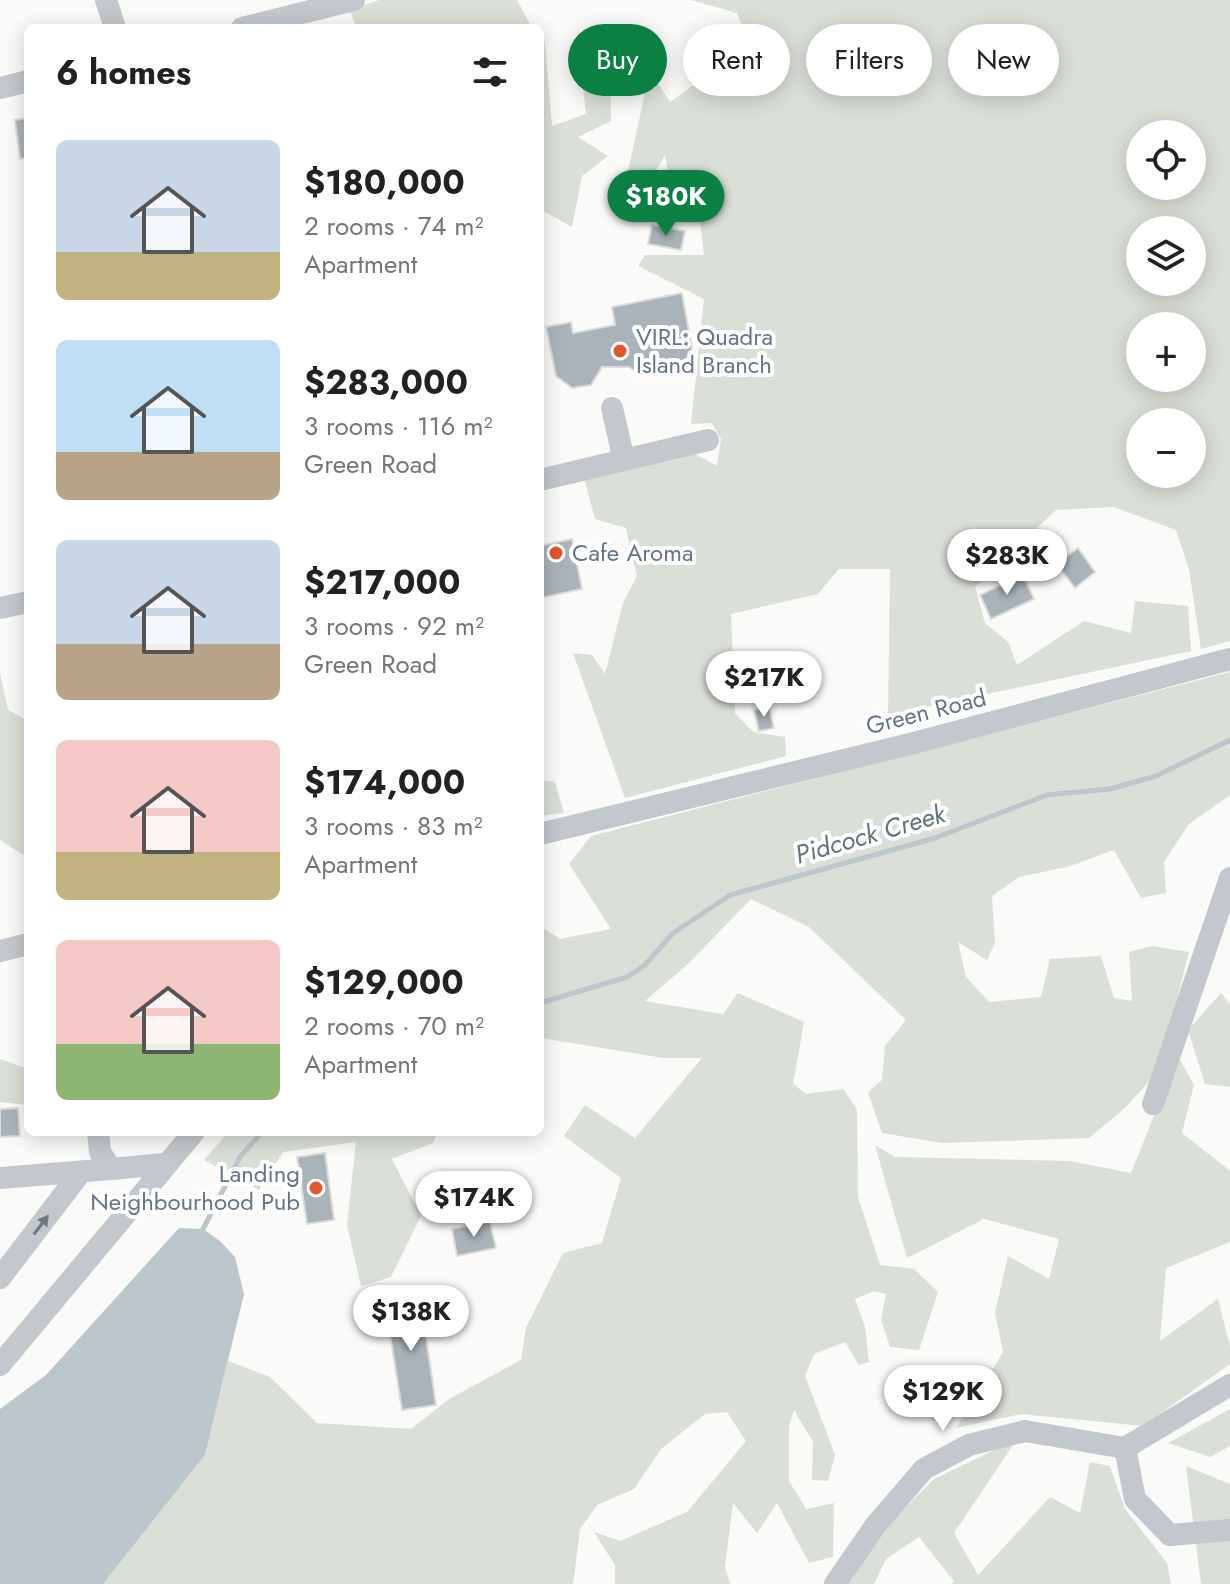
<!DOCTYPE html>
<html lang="en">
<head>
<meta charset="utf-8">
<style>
	:root { --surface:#fff; --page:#f6f6f6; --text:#222; --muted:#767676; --accent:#0b8043 }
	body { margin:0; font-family:Jost,sans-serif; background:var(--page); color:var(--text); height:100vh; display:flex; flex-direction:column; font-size:30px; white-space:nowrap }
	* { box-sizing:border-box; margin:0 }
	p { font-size:26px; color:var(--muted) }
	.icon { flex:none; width:44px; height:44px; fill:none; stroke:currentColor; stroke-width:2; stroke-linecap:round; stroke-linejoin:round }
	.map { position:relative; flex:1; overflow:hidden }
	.drawer { position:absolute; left:24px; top:24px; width:520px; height:1112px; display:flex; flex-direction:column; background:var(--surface); border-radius:12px; box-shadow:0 4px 20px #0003 }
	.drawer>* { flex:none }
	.top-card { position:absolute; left:568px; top:24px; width:542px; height:72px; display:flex; gap:16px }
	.buttons { position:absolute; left:1126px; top:120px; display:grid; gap:16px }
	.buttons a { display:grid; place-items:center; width:80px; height:80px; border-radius:50%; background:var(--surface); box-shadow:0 4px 20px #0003; font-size:40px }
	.price { position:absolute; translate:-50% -68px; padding:0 18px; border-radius:28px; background:#fff; color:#222; font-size:26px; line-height:52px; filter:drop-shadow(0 2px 4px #0008) }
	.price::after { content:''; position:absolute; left:50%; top:48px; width:24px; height:18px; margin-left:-12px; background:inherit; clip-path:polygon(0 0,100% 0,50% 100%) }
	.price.on { background:var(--accent); color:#fff }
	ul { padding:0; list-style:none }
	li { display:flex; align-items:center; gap:24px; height:200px; padding:0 32px }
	li span { display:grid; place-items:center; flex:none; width:224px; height:160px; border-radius:12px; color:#555 }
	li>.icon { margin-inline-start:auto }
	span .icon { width:96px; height:96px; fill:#fffc; stroke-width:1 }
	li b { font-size:34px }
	h2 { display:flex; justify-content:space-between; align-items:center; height:96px; padding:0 32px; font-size:34px }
	.chip { padding:0 28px; border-radius:36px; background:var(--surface); box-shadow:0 4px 20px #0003; font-size:28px; line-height:72px }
	.chip.on { background:var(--accent); color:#fff }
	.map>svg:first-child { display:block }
</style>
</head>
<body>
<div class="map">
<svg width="1230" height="1584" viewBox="0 0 1230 1584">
	<rect width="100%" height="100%" fill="#fafaf8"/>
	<g fill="#dadfd7" fill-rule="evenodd">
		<path d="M379,0H517L532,28H356L350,10Z"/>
		<path d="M691,0H1230V641L1201,649L1189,569L1176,530L1114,507L1056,510L1036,529L995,539V574L975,586L985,623L1008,642L1017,665L1084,621L1131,633L1135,601L1188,606L1191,651L888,715L890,569H839L818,594L731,614L735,713L753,732L785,737L786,756L625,798L573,653L592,655L605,674L623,603L637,576L626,528L595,519L584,478L693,453L717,466L721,439L712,423L691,424L704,299L638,266L645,255H704L699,211L671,189L665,155L645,189L626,180L650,70L670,102L713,71L745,34L737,13ZM1140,134H1192V186H1140ZM1140,230H1192V282H1140ZM1140,326H1192V378H1140ZM1140,422H1192V474H1140Z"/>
		<path d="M540,37L545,43L552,126L586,114L580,62L610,74L611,121L578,137L608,156L582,176L572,227L540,209Z"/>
		<path d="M1230,672V795L1189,824L1164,862L1166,893L1141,898L1114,850L1067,867L1019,877L992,896L995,943L987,960L958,942L966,977L989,1002L1041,997L1050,959L1101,956L1114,998L1132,1001L1129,952L1152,946L1189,952L1159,1070L1126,1107L1089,1138L942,1143L882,1133L868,1092L882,1080L885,1046L906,1020L809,927L751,899L689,963L645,1001L723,1014L738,993L804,1022L793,1084L806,1094L843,1089L857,1109L858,1197L880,1265L914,1269L938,1292L919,1350L890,1347L881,1320L886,1294L874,1291L855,1299L865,1327L869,1362L859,1365L845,1342L814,1354L805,1376L835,1455L828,1481L812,1480L813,1442L794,1410L789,1427V1481L806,1509L834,1503L833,1557L809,1563L777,1503L757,1533L733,1503L725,1567L730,1584H615V1565L594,1532L620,1541L687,1512L746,1441L727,1412L705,1414L661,1449L634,1489L597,1505L580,1529L573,1584H103L205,1455L228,1361L270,1377L317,1423L411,1429L449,1399L521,1360L526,1328L563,1253L602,1243L621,1178L564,1136L585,1105L635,1138L702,1058H664L540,1038V926L560,939L611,929L569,864L591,836Z"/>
		<path d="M0,673L8,710L28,721V758L24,759L28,763V858L0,840Z"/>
		<path d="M540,780L555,782L564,813L540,816Z"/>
		<path d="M1221,993L1230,1004V1087L1205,1084L1188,1030Z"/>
		<path d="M1178,1056L1194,1085L1182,1133L1230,1171V1242L1166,1268L1160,1341L1218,1299L1230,1346V1364L1143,1426L1021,1414L956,1428L1003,1352L995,1312L1008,1256L1049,1279L1059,1239L984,1219L907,1258L875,1145L895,1157L1070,1161L1131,1173Z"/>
		<path d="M0,1059L28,1069V1105L0,1102Z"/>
		<path d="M228,1132H437L433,1143L392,1159L421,1216L391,1277L361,1286L347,1225L356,1142L283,1152L259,1190L204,1160Z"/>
		<path d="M1230,1409V1446L1210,1457L1168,1443Z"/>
		<path d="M1017,1439L954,1533L978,1575L1050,1497L1080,1513L1090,1462L1110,1466L1125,1509L1167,1563L1171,1584H952L954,1581L919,1537L886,1559L874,1584H846L883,1530L934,1479Z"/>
		<path d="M1186,1466L1230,1484V1584H1201Z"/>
	</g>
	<path fill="#bbc7cb" d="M179,1228L203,1229L220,1241L235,1257L244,1294L205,1455L103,1584H0V1409L46,1375Z"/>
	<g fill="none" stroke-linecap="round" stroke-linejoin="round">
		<g stroke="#bbc7cb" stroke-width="5">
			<path d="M540,1003L627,977L645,965L673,933L730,895L935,838L1047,795L1110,789L1156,776L1230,740"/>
			<path d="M203,1229L240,1157L262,1132"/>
		</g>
	</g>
	<g fill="#aab3b9" stroke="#dcdcda" stroke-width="2">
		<path d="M28,118V158L20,159L15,120Z"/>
		<path d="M652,225L685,231L681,250L648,244Z"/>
		<path d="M682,293L692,349L685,363L667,366L660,362L656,369L637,373L629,367H602L591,385L572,388L556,376L546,327L571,322L573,333L615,325L612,307Z"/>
		<path d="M572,539L582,589L540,598V546Z"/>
		<path d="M1078,548L1095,572L1075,588L1057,564Z"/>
		<path d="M1023,575L1034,599L991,619L980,595Z"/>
		<path d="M769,707L774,728L759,731L754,710Z"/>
		<path d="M18,1108L20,1136L0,1137V1109Z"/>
		<path d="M325,1153L334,1220L307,1224L297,1157Z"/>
		<path d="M490,1222L496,1248L457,1256L452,1229Z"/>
		<path d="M420,1297L436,1405L402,1410L385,1302Z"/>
	</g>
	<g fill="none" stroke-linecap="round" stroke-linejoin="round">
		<g stroke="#c3c8cc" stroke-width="22">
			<path d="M106,0L115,28"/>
			<path d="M242,28L354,0"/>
			<path d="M0,88L28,81"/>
			<path d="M612,408L624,460"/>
			<path d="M540,480L708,440"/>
			<path d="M0,608L28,602"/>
			<path d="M540,834L914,743L1230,659"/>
			<path d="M0,951L28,944"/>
			<path d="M1153,1104L1230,878"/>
			<path d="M98,1132L100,1152L111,1169L164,1164"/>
			<path d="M0,1178L111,1169"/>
			<path d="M0,1278L81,1172"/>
			<path d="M0,1365L194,1132"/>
			<path d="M1125,1448L1135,1499L1170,1535L1230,1530"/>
			<path d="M1125,1448L1230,1385"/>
			<path d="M835,1584L875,1526L924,1469L969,1445L1025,1431L1125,1448"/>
		</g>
	</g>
	<defs><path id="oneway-solid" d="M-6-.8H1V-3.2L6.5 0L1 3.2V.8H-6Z" transform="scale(2)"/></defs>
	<use fill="#6a7a87" href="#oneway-solid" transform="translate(41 1225) rotate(-53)"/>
	<g fill="#e4572e" stroke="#fff" stroke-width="3">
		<circle cx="620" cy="351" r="8"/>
		<circle cx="556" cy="553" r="8"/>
		<circle cx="316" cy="1188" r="8"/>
	</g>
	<g text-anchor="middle" stroke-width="8" stroke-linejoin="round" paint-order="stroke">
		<g font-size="24" fill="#657683" stroke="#fff" text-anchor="start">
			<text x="636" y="345">VIRL: Quadra<tspan x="636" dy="28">Island Branch</tspan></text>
			<text x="572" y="561">Cafe Aroma</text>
			<text x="300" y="1182" text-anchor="end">Landing<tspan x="300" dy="28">Neighbourhood Pub</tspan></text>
		</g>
		<g font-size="24" fill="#657683" stroke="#fff">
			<text transform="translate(926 712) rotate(-14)" y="8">Green Road</text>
		</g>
		<g font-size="26" font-style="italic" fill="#60757c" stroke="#fff">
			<text transform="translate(870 834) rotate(-16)" y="9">Pidcock Creek</text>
		</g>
	</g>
</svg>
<div class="buttons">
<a><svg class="icon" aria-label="locate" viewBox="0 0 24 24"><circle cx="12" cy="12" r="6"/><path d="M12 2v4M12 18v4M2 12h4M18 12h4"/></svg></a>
<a><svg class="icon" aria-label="layers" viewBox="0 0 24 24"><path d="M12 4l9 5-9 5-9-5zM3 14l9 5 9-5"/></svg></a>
<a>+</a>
<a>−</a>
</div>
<b class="price on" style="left:666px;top:238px">$180K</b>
<b class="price" style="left:1007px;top:597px">$283K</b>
<b class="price" style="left:764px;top:719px">$217K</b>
<b class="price" style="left:474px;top:1239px">$174K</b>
<b class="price" style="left:411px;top:1353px">$138K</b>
<b class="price" style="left:943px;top:1433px">$129K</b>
<div class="top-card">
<a class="chip on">Buy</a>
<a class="chip">Rent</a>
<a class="chip">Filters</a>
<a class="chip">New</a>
</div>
<section class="drawer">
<h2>6 homes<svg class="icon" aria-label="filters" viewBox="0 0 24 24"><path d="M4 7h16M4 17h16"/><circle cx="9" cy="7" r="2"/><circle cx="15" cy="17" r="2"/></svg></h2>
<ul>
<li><span style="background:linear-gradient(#c9d6e8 70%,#c2b280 0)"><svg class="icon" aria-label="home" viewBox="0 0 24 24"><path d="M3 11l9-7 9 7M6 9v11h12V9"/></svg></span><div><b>$180,000</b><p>2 rooms · 74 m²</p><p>Apartment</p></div></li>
<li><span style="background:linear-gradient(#bfe0f5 70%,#b9a48a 0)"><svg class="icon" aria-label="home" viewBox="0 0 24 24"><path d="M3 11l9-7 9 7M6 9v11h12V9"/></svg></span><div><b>$283,000</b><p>3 rooms · 116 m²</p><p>Green Road</p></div></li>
<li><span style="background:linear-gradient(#c9d6e8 65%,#b9a48a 0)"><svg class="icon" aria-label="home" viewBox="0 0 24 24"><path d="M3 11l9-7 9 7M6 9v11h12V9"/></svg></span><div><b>$217,000</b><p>3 rooms · 92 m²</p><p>Green Road</p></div></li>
<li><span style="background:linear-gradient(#f6c9c9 70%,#c2b280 0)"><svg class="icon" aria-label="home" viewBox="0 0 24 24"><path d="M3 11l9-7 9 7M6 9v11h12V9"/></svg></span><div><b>$174,000</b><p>3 rooms · 83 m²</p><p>Apartment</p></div></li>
<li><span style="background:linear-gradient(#f6c9c9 65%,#8fb573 0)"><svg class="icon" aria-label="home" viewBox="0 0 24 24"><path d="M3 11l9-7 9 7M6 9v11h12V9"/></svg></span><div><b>$129,000</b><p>2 rooms · 70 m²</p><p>Apartment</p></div></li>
</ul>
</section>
</div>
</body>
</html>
